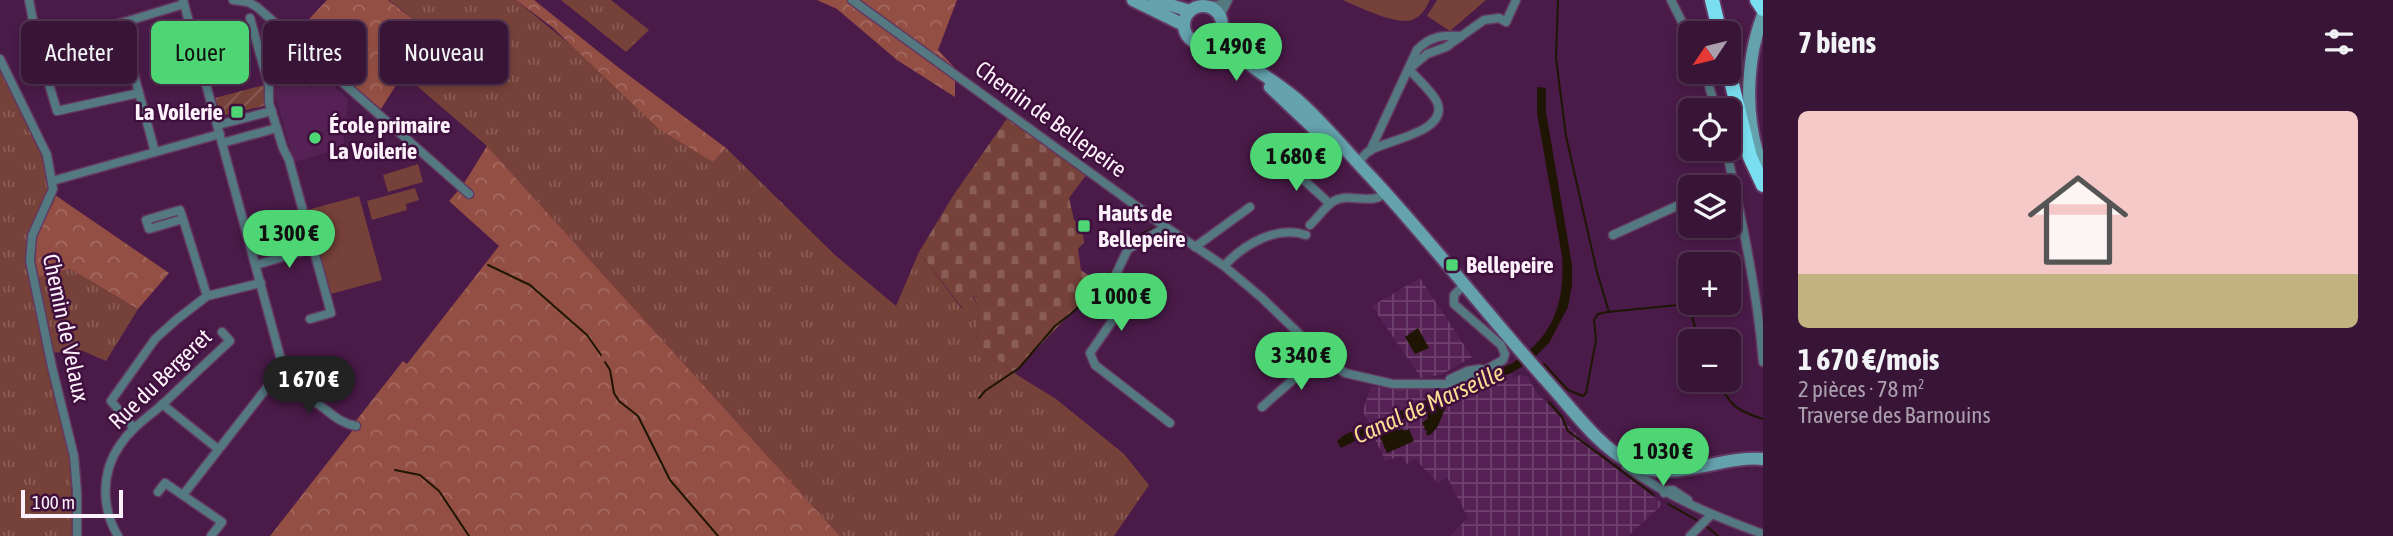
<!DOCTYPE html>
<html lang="fr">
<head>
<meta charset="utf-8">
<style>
	:root { --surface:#381436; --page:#432142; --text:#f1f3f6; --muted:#ab9ead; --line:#523351; --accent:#4ed675 }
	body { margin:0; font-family:"Asap Condensed",sans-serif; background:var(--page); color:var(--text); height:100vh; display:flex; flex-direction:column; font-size:26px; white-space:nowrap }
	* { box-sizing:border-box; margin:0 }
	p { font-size:23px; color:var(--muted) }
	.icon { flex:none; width:38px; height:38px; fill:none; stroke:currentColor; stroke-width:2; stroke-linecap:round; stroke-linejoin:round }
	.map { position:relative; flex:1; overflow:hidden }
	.sheet { display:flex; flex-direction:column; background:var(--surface); width:630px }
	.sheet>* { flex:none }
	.banner { position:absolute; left:21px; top:21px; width:665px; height:63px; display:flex; gap:14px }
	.needle { width:46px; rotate:235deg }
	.tools { position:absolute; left:1678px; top:21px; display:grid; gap:14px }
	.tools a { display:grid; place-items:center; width:63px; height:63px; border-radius:10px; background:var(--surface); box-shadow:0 4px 10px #0003,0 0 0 2px var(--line); font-size:35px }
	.scale { position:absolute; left:21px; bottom:18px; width:102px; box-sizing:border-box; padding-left:7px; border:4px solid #fcf0fa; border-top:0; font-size:19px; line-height:24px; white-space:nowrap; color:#fcf0fa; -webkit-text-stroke:5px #3f0f3d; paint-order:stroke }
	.price { position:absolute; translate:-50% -60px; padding:0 16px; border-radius:24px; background:var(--accent); color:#111; font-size:23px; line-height:46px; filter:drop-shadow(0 2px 4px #0008) }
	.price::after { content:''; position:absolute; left:50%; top:42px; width:21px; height:16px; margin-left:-10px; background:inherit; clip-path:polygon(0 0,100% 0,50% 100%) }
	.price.current { background:#222; color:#fff }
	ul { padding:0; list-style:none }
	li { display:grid; align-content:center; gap:14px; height:371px; padding:0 35px }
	li span { display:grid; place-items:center; height:217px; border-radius:10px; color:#555 }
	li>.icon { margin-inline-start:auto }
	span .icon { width:126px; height:126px; fill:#fffc; stroke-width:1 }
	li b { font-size:30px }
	h2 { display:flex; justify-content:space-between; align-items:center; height:84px; padding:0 35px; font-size:30px }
	.chip { padding:0 24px; border-radius:10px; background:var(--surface); box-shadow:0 4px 10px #0003,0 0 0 2px var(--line); font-size:24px; line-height:63px }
	.chip.current { background:var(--accent); color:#111 }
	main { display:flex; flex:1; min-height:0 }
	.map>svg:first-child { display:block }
</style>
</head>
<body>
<main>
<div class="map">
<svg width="1763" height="536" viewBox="0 0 1763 536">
	<defs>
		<pattern id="industrial-grid" width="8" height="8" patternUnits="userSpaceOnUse" patternTransform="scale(1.75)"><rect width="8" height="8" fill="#562154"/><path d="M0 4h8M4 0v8" fill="none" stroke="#6f426e"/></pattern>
		<pattern id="grass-tufts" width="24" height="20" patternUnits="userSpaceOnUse" patternTransform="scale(1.75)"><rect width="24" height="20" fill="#764139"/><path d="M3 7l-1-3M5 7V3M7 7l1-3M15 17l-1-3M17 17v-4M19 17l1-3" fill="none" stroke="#8a5d57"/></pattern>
		<pattern id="forest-crowns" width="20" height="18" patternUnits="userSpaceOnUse" patternTransform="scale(1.75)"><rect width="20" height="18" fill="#944f44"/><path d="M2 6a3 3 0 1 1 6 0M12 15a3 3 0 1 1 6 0" fill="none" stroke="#a46960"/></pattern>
		<pattern id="cemetery-stones" width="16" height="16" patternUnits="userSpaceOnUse" patternTransform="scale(1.75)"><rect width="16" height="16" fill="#764139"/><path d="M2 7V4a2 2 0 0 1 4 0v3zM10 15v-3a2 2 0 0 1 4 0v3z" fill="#8a5d57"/></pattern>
		<pattern id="garden-furrows" width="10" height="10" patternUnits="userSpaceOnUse" patternTransform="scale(1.75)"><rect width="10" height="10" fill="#764139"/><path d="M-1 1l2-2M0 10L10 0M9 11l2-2" fill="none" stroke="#8a5d57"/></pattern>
	</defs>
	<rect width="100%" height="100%" fill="#4a1a48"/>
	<path fill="#562154" d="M326,79L348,99L343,148L294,162L273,88L300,80L309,88Z"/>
	<g fill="url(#industrial-grid)">
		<path d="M1420,278L1472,357L1441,375L1421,378L1372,306Z"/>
		<path d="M1511,373L1513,378L1520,375L1528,377L1536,392L1591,449L1663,504L1628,536H1450L1468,518L1447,477L1438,483L1415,459L1407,464L1401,456L1385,461L1363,411L1371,386L1402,389L1447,388L1451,397Z"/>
	</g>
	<g fill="url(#grass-tufts)">
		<path d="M389,0H516L713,162L726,148L835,255L896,306L919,252L962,309L973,296L979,309L977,343L1014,373L1056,399L1124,454L1149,485L1114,536H840L487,146L403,74L435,36Z"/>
		<path d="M561,0H611L649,30L626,52Z"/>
		<path d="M0,70L43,159L47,186L56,200L34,237L37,278L70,269L138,309L106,361L83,351L46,353L71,464L72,536H0Z"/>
	</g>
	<g fill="url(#forest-crowns)">
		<path d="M327,0H388L435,36L403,74L381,109L294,35Z"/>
		<path d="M516,0H534L619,68L726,148L713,162L659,129L552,27Z"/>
		<path d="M817,0H957L938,50L955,68V97L897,60L837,9Z"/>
		<path d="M487,146L840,536H270L353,430L355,422L403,361L407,364L499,246L449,201L463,185Z"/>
		<path d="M55,195L169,273L138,309L70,269L37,278C30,238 36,234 55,200Z"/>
	</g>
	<path fill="url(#cemetery-stones)" d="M1008,117L1087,174L1069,198L1074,220L1082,226L1084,242L1078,249L1081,270L1099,283L1014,373L977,343L979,309L974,296L963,309L919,252L953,196Z"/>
	<path fill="url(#garden-furrows)" d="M264,85V106L221,116L215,98Z"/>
	<g fill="#764139">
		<path d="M1343,0H1430C1426,8 1421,17 1412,20C1396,25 1358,7 1343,0Z"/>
		<path d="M1437,0H1486L1450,31L1427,16Z"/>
		<path d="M418,164L423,182L388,192L383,175Z"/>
		<path d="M415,188L419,200L406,204L407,210L372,220L367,201Z"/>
		<path d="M359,196L382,280L331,294L307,210Z"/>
	</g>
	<g fill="#1e1602">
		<path d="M1537,87L1546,88V112L1572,265V285L1568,307L1549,343L1530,362L1511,373L1451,398C1442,408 1441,432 1427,436L1426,432L1428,431H1426L1424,428L1426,426L1424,427L1422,423L1428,418L1425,410L1396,422L1397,425L1394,427L1398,430L1402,429L1404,431L1409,429L1414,441L1387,453L1377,430L1341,448L1337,441L1344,435L1511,364C1553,338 1565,304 1562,256L1537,113Z"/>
		<path d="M1418,328L1429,348L1415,354L1405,337Z"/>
	</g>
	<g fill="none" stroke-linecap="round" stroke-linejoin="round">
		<g stroke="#1e1602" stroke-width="2">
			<path d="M1558,0L1556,58L1566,136L1597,272L1609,312"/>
			<path d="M1129,244L1137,236L1154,228"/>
			<path d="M488,265L530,285L587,335L601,355"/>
			<path d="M605,362L610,370L614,393L619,401L638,416L670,480L718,536"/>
			<path d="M1544,364L1568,390L1583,396L1586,393L1596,340L1594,320L1598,314L1607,312L1678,305L1691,313L1699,341"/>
			<path d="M1717,380C1731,406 1735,410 1763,419"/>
			<path d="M979,398L985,391L1019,368L1055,326L1101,290L1123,251"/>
			<path d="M1549,402L1562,417L1568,431L1654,495"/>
			<path d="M395,470L420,475L439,491L469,536"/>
			<path d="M1668,504L1700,522"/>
			<path d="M1706,526L1718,536"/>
		</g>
		<defs>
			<g id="street">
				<path d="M29,0L38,47L57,111L139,93"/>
				<path d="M233,0L248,2L257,7L469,194"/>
				<path d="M852,0L1157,221L1224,266L1262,298L1321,355L1345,373L1393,384H1447L1487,369L1503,360L1505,354L1501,345L1454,304V295L1465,284"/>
				<path d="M1671,0L1690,38"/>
				<path d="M1206,6L1219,5L1227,0"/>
				<path d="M1220,16L1228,0"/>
				<path d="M250,18L269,86V103L283,148L289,160L331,313L310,319"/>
				<path d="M120,23L155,152"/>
				<path d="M82,35L184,4"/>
				<path d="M0,59L47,155L53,189L32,236L30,261L52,367L74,456L77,492V536"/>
				<path d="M1705,72L1716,110"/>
				<path d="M218,125L272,111"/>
				<path d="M222,143L277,128"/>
				<path d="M1726,149C1742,220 1757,290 1763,362"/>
				<path d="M1370,151L1417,50C1430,36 1443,35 1461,36"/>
				<path d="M1282,160L1330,204"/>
				<path d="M1358,163C1361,159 1365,154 1369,151C1386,140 1450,132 1437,102C1431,90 1417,79 1409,69L1427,54L1446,47L1484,20L1499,18L1506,22L1516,0"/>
				<path d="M52,181L220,134"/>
				<path d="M1719,187L1733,181"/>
				<path d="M183,219L149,229L146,220L180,210L183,219L207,296"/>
				<path d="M1310,225C1318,218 1325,206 1334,201C1348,193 1365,203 1379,197"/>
				<path d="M1166,227L1128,249L1114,278L1119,302L1117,314L1090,353L1095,365L1170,423"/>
				<path d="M1613,235L1690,200"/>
				<path d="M1195,247L1250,207"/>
				<path d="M256,265L313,248"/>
				<path d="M1224,266C1243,245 1276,225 1306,235"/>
				<path d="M275,377C288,386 299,393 313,401C328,409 337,423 356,426"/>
				<path d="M1450,379L1467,371L1480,369"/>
				<path d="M162,404L218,449"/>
				<path d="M1262,407L1321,355"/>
				<path d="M134,428L111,401L155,339L176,320L207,296L261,283"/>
				<path d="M1626,466C1669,498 1714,516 1763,534"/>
				<path d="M158,492L165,483L222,522L211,536"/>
				<path d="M1664,493L1668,490H1673L1688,500"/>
				<path d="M183,495L283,367L183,0"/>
				<path d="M118,536C101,508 101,472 120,445C131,428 148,417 163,404C185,383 207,362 230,341L222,332"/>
				<path d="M1690,536L1711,515"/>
			</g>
			<g id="secondary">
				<path d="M1133,0L1184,25"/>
				<path d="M1154,0L1190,11"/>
				<circle cx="1203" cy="25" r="19"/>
				<path d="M1763,15C1745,62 1744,123 1763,169"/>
				<path d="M1221,29C1232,62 1278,80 1302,104C1327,127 1348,153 1371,177C1434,245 1490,318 1552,387C1576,414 1600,447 1632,464C1670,484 1722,455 1763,459"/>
				<path d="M1206,44L1238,64"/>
				<path d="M1270,87L1328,142"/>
			</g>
			<g id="highway">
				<path d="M1712,0L1720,33"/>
				<path d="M1757,0L1763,9"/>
				<path d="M1729,72L1750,157L1763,185"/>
			</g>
		</defs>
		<use href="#street" stroke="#633861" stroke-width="11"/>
		<use href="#secondary" stroke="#633861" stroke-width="16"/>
		<use href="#highway" stroke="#633861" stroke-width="18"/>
		<use href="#street" stroke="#547980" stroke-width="8"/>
		<use href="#secondary" stroke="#64a2ad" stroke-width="12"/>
		<use href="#highway" stroke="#79deef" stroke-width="14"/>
	</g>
	<g fill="#4ed675" stroke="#3f0f3d" stroke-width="2.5">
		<rect x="230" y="105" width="14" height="14" rx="3.5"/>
		<circle cx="315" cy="138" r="7"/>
		<rect x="1077" y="219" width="14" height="14" rx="3.5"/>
		<rect x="1445" y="258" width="14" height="14" rx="3.5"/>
	</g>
	<g text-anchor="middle" stroke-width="5" stroke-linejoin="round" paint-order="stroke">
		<g font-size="23" font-weight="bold" fill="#fcf0fa" stroke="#3f0f3d" text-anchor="start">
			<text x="223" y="120" text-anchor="end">La Voilerie</text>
			<text x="329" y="133">École primaire<tspan x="329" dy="26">La Voilerie</tspan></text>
			<text x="1098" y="221">Hauts de<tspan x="1098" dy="26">Bellepeire</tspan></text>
			<text x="1466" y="273">Bellepeire</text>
		</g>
		<g font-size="23" fill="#fcf0fa" stroke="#3f0f3d">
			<text transform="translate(1051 119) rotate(36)" y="8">Chemin de Bellepeire</text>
			<text transform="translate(66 328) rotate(78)" y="8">Chemin de Velaux</text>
			<text transform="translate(160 379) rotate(-44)" y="8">Rue du Bergeret</text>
		</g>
		<g font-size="24" font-style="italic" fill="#fbde92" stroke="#3f0f3d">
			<text transform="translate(1429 404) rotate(-24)" y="8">Canal de Marseille</text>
		</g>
	</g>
</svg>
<div class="tools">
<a><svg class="needle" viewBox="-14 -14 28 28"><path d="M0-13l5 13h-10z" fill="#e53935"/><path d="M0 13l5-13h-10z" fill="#ab9ead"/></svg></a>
<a><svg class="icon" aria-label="locate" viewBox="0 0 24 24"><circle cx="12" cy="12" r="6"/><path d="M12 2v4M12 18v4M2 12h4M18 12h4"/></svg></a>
<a><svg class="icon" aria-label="layers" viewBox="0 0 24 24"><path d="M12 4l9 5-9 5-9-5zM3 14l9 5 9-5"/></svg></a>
<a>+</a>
<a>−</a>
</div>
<div class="scale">100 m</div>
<b class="price" style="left:1236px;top:83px">1 490 €</b>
<b class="price" style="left:1296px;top:193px">1 680 €</b>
<b class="price" style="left:289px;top:270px">1 300 €</b>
<b class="price" style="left:1121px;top:333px">1 000 €</b>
<b class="price" style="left:1301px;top:392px">3 340 €</b>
<b class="price current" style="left:309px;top:416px">1 670 €</b>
<b class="price" style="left:1663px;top:488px">1 030 €</b>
<div class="banner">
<a class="chip">Acheter</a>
<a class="chip current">Louer</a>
<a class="chip">Filtres</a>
<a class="chip">Nouveau</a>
</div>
</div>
<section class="sheet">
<h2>7 biens<svg class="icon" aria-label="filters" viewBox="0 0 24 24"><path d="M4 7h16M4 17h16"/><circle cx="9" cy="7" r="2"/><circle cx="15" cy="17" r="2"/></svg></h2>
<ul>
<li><span style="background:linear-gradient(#f6c9c9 75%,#c2b280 0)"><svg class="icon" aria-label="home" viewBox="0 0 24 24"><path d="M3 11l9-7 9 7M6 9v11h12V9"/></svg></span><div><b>1 670 €/mois</b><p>2 pièces · 78 m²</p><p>Traverse des Barnouins</p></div></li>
</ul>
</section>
</main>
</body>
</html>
